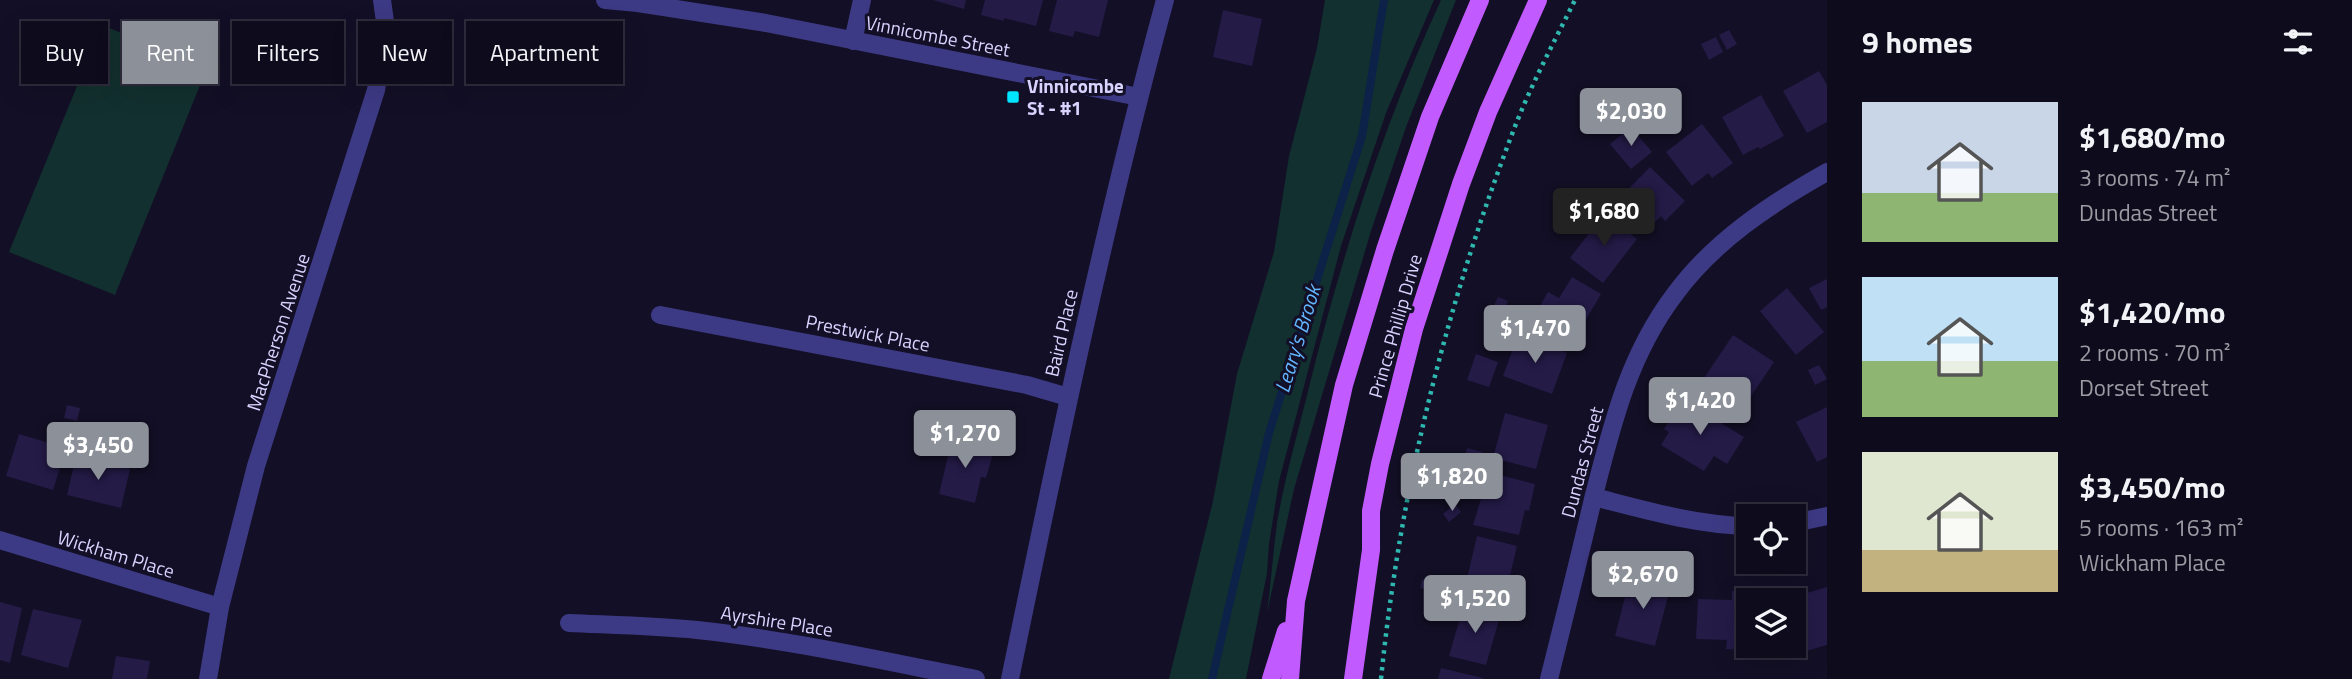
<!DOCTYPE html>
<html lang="en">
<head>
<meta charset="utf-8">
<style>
	:root { --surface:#0e0b1c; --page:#171425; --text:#f1f3f6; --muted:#9b9ba3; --line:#2e2b3b; --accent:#8c9099 }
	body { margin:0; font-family:"Titillium Web",sans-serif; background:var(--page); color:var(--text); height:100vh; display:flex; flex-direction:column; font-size:26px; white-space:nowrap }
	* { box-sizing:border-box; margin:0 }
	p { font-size:23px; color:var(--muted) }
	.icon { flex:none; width:38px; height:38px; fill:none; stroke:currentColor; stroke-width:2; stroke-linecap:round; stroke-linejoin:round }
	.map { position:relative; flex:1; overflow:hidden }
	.sheet { display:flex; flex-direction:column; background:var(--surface); width:525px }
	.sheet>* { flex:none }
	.top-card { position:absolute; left:21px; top:21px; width:665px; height:63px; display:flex; gap:14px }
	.controls { position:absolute; left:1736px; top:504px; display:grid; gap:14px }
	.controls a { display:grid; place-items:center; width:70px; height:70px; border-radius:0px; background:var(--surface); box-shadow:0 7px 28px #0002,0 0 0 2px var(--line); font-size:35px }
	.price { position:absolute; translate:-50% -60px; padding:0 16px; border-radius:7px; background:var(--accent); color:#fff; font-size:23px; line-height:46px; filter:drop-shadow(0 2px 4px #0008) }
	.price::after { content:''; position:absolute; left:50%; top:42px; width:21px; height:16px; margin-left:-10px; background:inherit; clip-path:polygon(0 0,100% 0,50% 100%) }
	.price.selected { background:#222; color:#fff }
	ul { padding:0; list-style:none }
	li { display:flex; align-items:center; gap:21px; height:175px; padding:0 35px }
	li span { display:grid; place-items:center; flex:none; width:196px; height:140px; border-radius:0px; color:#555 }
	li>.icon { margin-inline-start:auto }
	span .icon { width:84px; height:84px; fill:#fffc; stroke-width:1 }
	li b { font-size:30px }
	h2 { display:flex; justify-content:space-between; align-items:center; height:84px; padding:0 35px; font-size:30px }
	.tag { padding:0 24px; border-radius:0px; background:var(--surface); box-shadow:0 7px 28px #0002,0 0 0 2px var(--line); font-size:24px; line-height:63px }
	.tag.selected { background:var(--accent); color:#fff }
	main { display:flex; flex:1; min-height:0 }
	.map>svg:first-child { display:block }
</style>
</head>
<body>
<main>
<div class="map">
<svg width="1827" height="679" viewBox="0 0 1827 679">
	<rect width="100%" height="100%" fill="#130f26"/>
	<g fill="#12302f">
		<path d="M1325,0H1434L1386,113L1341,246L1279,481L1269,544L1267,573L1246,679H1169L1213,501L1237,374L1274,252L1289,156L1317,48Z"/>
		<path d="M1441,0H1456L1406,127L1371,231L1294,489L1267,613C1271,583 1273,553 1277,523C1285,476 1299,429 1310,383C1343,252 1384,123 1441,0Z"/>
		<path d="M102,25L207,68L115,295L9,252Z"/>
	</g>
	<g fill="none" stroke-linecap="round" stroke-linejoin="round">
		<path stroke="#0c2248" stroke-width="8" d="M1212,679L1269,433L1362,136L1384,0"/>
	</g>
	<g fill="#241b47">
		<path d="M933,0H966L964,9Z"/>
		<path d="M985,0H1043L1036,26L1004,18V21L981,15Z"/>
		<path d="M1057,0H1108L1099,37L1075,31L1073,37L1049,31Z"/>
		<path d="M1223,10L1262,19L1252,66L1213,57Z"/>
		<path d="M1729,30L1737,44L1727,50L1719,35Z"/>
		<path d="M1716,37L1723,52L1709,60L1701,44Z"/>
		<path d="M1819,71L1827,85V122L1807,133L1783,91Z"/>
		<path d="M1761,95L1784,136L1760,149L1758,147L1743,155L1722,117Z"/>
		<path d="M1702,124L1733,163L1712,178L1708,173L1692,186L1666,152Z"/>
		<path d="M1631,127L1652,152L1631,169L1610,144Z"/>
		<path d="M1650,167L1685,201L1665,221L1661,216L1647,230L1617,201Z"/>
		<path d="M1604,214L1637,239L1603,283L1570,258Z"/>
		<path d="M1572,277L1601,294L1573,342L1533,318L1548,292L1559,298Z"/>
		<path d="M1827,279V307L1821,310L1809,288Z"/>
		<path d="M1787,288L1824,332L1796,355L1760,311Z"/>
		<path d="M1498,297L1508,301L1501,315L1492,309Z"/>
		<path d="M1518,335L1567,353L1552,394L1503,376Z"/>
		<path d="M1733,335L1774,362L1743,408L1702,381Z"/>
		<path d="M1476,354L1498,362L1489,387L1467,380Z"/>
		<path d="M1819,365L1827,379L1815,385L1808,370Z"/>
		<path d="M1682,399L1744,437L1727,464L1714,456L1704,471L1661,445L1669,432L1664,429Z"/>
		<path d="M67,405L80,408L77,421L64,418Z"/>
		<path d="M1827,407V457L1817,462L1796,422Z"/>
		<path d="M1505,413L1548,425L1536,469L1493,458Z"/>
		<path d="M132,429L145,432L141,449L128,446Z"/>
		<path d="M19,434L66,448L53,490L6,476Z"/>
		<path d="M952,439L994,450L986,478L981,477L975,503L939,494Z"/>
		<path d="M1467,448L1482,452L1480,464L1464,460Z"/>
		<path d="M76,456L130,469L121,508L67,495Z"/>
		<path d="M1480,470L1535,484L1529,511L1525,510L1519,535L1473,525L1485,485L1477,484Z"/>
		<path d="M1455,504L1461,512L1449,522L1443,514Z"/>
		<path d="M1477,536L1517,546L1504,601L1464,591Z"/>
		<path d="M1635,576L1671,585L1655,646L1615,636L1625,597L1630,598Z"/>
		<path d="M1422,579L1434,582L1432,591L1420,588Z"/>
		<path d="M1827,587V645L1806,651L1794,610V600L1790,598Z"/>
		<path d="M1732,591L1761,592L1760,600H1748V646H1758V651L1726,649L1727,640L1696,639L1698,599L1732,600Z"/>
		<path d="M1446,599L1459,602L1454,620L1441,616Z"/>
		<path d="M0,602L22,608L10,663L0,660Z"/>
		<path d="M1464,604L1501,613L1486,665L1449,656Z"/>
		<path d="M33,609L82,620L68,668L21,655Z"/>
		<path d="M116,656L150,661L147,679H112Z"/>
		<path d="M1441,668L1483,678V679H1438Z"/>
	</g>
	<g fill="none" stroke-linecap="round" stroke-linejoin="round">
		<path stroke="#2fb8b0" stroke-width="4.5" stroke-dasharray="3.5 5" stroke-linecap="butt" d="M1381,679C1400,490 1446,306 1514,129C1531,85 1554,42 1575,0"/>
		<g stroke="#3d3a85" stroke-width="18">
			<path d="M605,0L638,3L766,23L1139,97"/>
			<path d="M853,41L862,0"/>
			<path d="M660,315L1027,385L1068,397"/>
			<path d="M1594,497C1645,510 1696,525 1748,526"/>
			<path d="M1794,523L1827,516"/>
			<path d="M0,540L220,607"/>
			<path d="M569,623C612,625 655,626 697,630C791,640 883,661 976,679"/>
			<path d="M208,679L220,607L256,466L376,90L386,29L382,0"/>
			<path d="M1010,679C1057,451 1104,224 1165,0"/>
			<path d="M1549,679C1564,619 1579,559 1593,499C1612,425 1628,356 1675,294C1714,241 1770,204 1827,172"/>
		</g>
		<g stroke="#c25bff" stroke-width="18">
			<path d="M1271,679L1286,631"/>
			<path d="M1290,679L1296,601L1344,385L1385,250L1430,117L1480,0"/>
			<path d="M1353,679L1371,550V511L1380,464L1414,329L1461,184L1488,112L1538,0"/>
		</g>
	</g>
	<rect fill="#00e5ff" stroke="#130f26" stroke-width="2.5" x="1006" y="90" width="14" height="14" rx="3.5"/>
	<g text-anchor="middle" stroke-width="6" stroke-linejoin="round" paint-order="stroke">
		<g font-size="19" fill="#d9d4ff" stroke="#130f26">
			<text transform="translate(938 36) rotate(11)" y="7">Vinnicombe Street</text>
			<text transform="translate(1395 326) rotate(-74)" y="7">Prince Phillip Drive</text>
			<text transform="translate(278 332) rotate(-72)" y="7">MacPherson Avenue</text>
			<text transform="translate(868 333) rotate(11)" y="7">Prestwick Place</text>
			<text transform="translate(1061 333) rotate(-77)" y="7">Baird Place</text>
			<text transform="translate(1582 462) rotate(-75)" y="7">Dundas Street</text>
			<text transform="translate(116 554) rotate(17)" y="7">Wickham Place</text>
			<text transform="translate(777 621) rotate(9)" y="7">Ayrshire Place</text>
		</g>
		<g font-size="19" font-weight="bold" fill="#d9d4ff" stroke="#130f26" text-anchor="start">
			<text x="1027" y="93">Vinnicombe<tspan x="1027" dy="22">St - #1</tspan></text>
		</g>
		<g font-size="21" font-style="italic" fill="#62b6ff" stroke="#130f26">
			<text transform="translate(1298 339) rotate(-73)" y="7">Leary's Brook</text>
		</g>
	</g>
</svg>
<div class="controls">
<a><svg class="icon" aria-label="locate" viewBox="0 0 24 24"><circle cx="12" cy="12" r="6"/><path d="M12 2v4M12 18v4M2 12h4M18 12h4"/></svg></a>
<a><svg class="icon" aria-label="layers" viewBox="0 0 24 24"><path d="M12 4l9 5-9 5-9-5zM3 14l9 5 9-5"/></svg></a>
</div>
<b class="price" style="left:1631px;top:148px">$2,030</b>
<b class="price selected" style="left:1604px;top:248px">$1,680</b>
<b class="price" style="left:1535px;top:365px">$1,470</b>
<b class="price" style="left:1700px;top:437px">$1,420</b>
<b class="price" style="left:965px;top:470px">$1,270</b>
<b class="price" style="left:98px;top:482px">$3,450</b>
<b class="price" style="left:1452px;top:513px">$1,820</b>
<b class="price" style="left:1643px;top:611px">$2,670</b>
<b class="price" style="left:1475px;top:635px">$1,520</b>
<div class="top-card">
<a class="tag">Buy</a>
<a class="tag selected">Rent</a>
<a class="tag">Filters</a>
<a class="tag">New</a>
<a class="tag">Apartment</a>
</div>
</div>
<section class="sheet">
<h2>9 homes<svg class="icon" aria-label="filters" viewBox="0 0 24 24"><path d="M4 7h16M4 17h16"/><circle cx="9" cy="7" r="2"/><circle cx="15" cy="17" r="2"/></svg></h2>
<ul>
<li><span style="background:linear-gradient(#c9d6e8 65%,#8fb573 0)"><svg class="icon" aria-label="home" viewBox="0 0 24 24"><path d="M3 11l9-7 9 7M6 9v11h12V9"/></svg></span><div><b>$1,680/mo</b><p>3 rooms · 74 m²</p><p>Dundas Street</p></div></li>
<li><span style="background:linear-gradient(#bfe0f5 60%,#8fb573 0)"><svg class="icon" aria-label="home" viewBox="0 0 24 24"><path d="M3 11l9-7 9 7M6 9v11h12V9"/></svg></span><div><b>$1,420/mo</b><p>2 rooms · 70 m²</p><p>Dorset Street</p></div></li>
<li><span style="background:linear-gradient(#dfe7d0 70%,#c2b280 0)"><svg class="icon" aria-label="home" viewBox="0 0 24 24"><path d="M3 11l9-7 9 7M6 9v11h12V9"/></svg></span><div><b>$3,450/mo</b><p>5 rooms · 163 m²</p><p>Wickham Place</p></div></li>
</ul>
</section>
</main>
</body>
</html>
